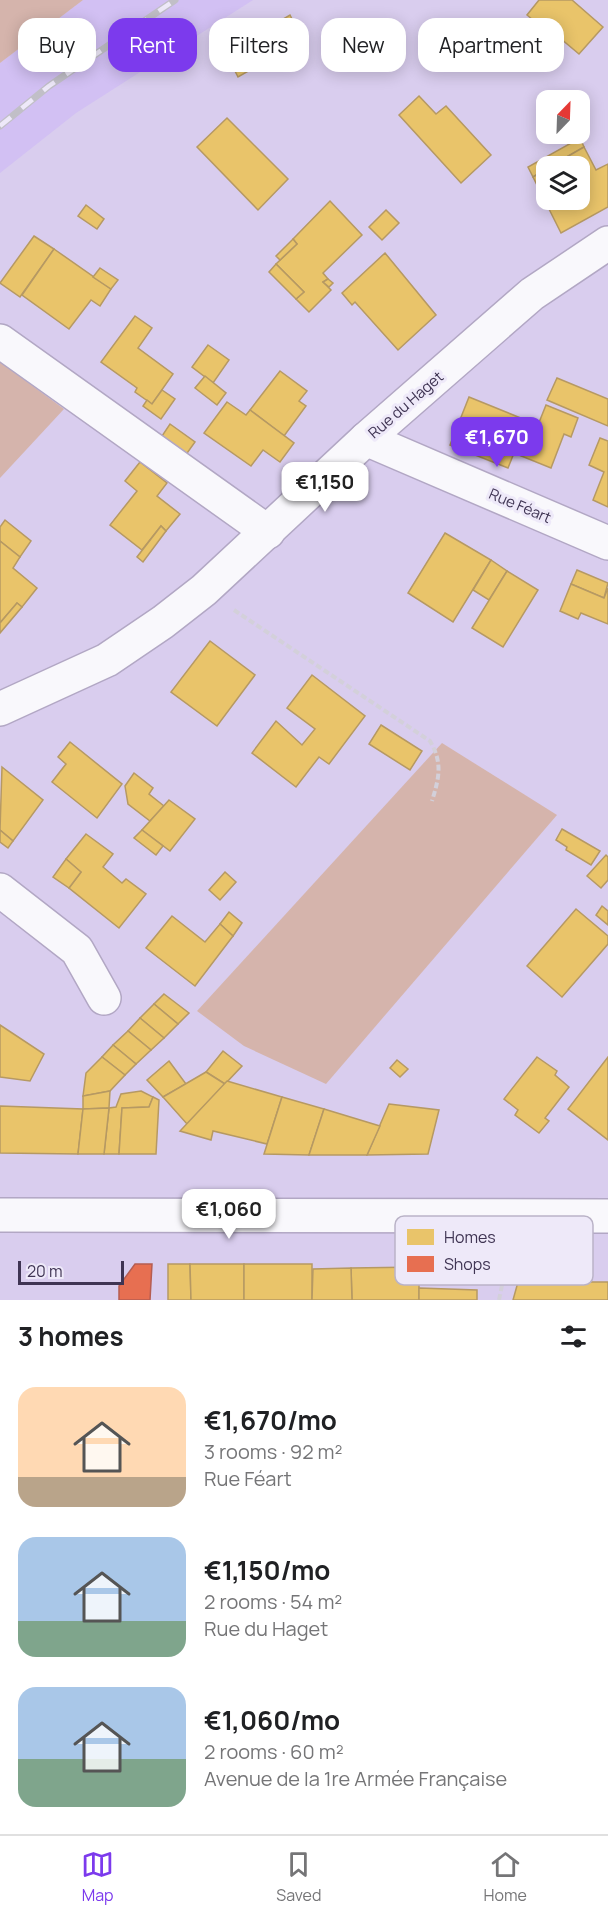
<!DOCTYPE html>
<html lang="en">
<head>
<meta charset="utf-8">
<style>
	:root { --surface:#fff; --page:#f6f6f6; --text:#202124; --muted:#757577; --line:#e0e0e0; --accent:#7c3aed }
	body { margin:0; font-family:Manrope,sans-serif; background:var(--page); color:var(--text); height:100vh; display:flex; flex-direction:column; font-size:22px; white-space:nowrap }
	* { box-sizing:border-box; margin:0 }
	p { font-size:20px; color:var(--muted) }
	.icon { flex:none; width:33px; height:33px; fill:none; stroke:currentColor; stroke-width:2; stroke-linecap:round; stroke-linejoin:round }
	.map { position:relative; height:1300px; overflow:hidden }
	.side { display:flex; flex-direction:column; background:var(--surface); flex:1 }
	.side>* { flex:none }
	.hud { position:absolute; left:18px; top:18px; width:573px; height:54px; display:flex; gap:12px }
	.needle { width:39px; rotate:23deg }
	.fabs { position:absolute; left:536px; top:90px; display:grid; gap:12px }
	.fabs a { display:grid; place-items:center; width:54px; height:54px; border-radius:12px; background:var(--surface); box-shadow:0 3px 15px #0003; font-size:30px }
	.scale { position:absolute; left:18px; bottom:15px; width:106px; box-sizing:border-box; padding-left:6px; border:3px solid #3f3453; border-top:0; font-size:16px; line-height:21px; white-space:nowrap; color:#3f3453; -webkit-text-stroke:4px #eee9f9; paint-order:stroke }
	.price { position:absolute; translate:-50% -51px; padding:0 14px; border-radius:12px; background:#fff; color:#222; font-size:20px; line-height:39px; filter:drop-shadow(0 2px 3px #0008) }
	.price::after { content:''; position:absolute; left:50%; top:36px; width:18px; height:14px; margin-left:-9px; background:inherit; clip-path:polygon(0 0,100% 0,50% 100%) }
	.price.on { background:var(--accent); color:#fff }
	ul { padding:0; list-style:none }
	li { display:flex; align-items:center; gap:18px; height:150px; padding:0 18px }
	li span { display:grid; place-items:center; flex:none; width:168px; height:120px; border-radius:18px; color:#555 }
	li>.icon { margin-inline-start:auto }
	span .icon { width:72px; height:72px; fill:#fffc; stroke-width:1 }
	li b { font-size:26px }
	h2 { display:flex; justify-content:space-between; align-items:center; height:72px; padding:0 18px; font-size:26px }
	.tag { padding:0 21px; border-radius:18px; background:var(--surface); box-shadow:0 3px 15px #0003; font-size:21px; line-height:54px }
	.tag.on { background:var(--accent); color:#fff }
	.tab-bar { display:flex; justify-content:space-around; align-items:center; height:84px; border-top:2px solid var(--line); background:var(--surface); font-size:16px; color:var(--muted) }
	.tab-bar a { display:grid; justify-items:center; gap:3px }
	.tab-bar .on { color:var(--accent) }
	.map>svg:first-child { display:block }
</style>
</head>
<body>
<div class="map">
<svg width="608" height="1300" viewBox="0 0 608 1300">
	<rect width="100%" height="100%" fill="#d9cdee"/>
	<path fill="#d2c0f3" d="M83,0H253L76,113L0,173V63Z"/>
	<g fill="#d5b4ac">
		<path d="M0,0H83L0,63Z"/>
		<path d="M0,362L64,409L0,478Z"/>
		<path d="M442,743L557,815L326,1084L244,1046L197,1011Z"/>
	</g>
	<g fill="#e9c46a" stroke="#b69963" stroke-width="1.5">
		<path d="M539,0H572L603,27L579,54L542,23L539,25L527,15Z"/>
		<path d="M290,15L299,33L287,40L278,22Z"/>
		<path d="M260,34L273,57L238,77L226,53Z"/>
		<path d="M419,96L436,114L446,106L491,155L461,183L399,115Z"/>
		<path d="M227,118L288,179L258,210L197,147Z"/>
		<path d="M580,138L584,147L551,166H546V169L533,177L528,167Z"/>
		<path d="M584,147L596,170L608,164V207L561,233L533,177L546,169V200H579V166H551Z"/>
		<path d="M330,201L362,235L323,273L328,279L323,282L331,290L309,312L296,299L304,292L276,264L297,244L293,239Z"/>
		<path d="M86,205L104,219L97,229L78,216Z"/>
		<path d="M386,210L399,223L382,240L369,227Z"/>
		<path d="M34,236L54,249L20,297L0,283Z"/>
		<path d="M293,239L297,244L280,260L276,256Z"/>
		<path d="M54,249L111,289L100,306L91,300L69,329L22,295Z"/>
		<path d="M385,253L436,315L398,350L355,302L352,305L342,293Z"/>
		<path d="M276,264L304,292L296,299L269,272Z"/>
		<path d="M100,268L118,280L111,289L93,277Z"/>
		<path d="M328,279L333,283L329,287L323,282Z"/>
		<path d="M135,316L152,328L138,348L173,374L152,404L135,392L137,388L101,362Z"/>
		<path d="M208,345L229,360L213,383L192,367Z"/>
		<path d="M280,371L307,391L299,401L306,406L284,436L250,410Z"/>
		<path d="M205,376L226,393L217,405L195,388Z"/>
		<path d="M557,378L608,399V426L547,400Z"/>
		<path d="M162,390L175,399L161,419L143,406L147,400L152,404Z"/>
		<path d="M469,397L538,425L546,405L578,418L571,437L564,434L551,468L514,453L508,468L450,445Z"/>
		<path d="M227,402L246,415L250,410L294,443L280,462L263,450L251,466L204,433Z"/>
		<path d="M170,424L195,442L185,456L160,439Z"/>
		<path d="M600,438L608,441V507L593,500L604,472L589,465Z"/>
		<path d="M140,462L167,483L157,496L180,514L166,531L161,526L142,550L110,525L137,491L125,481Z"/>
		<path d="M5,520L31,541L20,557L0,541V527Z"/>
		<path d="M161,526L166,531L143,562L137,557Z"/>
		<path d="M445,533L491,560L453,622L408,593Z"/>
		<path d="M0,541L20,557L13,568L37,588L22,607L17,603L0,623Z"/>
		<path d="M491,560L507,571L489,600L473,590Z"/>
		<path d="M577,570L608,583L604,598L571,584Z"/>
		<path d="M507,571L538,590L503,647L472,628Z"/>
		<path d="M571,584L604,598L608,588V624L581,613L578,619L560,611Z"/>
		<path d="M17,603L22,607L0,633V623Z"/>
		<path d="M210,641L255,675L217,726L171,692Z"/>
		<path d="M312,675L365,716L329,764L319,757L296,787L252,753L276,721L302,745L315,729L287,708Z"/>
		<path d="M381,725L422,751L410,770L369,744Z"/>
		<path d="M70,742L122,784L97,818L52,782L66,764L58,757Z"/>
		<path d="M2,767L43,800L13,841L0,830Z"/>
		<path d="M134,773L153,788L149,794L164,806L150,821L128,804L125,786Z"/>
		<path d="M169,800L195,819L170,851L142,830Z"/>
		<path d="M562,829L600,851L591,865L566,850L567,847L556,840Z"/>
		<path d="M0,830L13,841L8,848L0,842Z"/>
		<path d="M142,830L163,846L156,855L134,838Z"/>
		<path d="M86,834L113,854L103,867L122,883L126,879L146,894L119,928L69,888L81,872L66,859Z"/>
		<path d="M606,855L608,857V880L601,888L587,876Z"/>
		<path d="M66,859L81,872L69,888L53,877Z"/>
		<path d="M225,872L236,882L220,900L209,890Z"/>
		<path d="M602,906L608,911V925L596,915Z"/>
		<path d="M576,909L608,936V944L562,997L527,966Z"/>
		<path d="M229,912L242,923L233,936L220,924Z"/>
		<path d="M172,916L205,942L220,924L233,936L195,986L146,948Z"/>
		<path d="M164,994L189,1013L178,1024L154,1004Z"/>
		<path d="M154,1004L178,1024L164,1038L140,1018Z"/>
		<path d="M140,1018L164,1038L151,1050L128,1031Z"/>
		<path d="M0,1025L44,1054L30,1081L0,1077Z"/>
		<path d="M128,1031L151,1050L136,1064L113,1045Z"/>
		<path d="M113,1045L136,1064L125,1075L102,1057Z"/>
		<path d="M223,1051L242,1066L225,1084L206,1072Z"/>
		<path d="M102,1057L125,1075L110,1091L83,1096L86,1073Z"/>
		<path d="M537,1057L557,1071L555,1075L569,1087L545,1118L549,1121L539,1133L515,1115L518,1110L504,1099Z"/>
		<path d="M608,1057V1140L568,1109Z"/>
		<path d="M397,1060L408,1069L400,1077L390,1068Z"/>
		<path d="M169,1061L186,1084L163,1097L147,1080Z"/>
		<path d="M206,1072L225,1084L187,1124L163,1097Z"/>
		<path d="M227,1081L282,1097L267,1144L213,1131L211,1140L180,1131Z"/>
		<path d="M110,1091L109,1108L83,1109V1096Z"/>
		<path d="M141,1091L153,1097L149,1107L122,1108L119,1154H104L109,1108L116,1107L121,1094Z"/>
		<path d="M153,1097L159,1100L156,1154H119L122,1108L149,1107Z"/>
		<path d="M282,1097L324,1109L309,1155L264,1154Z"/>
		<path d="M389,1104L439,1110L428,1154L367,1155Z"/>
		<path d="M0,1106L83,1109L78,1154L0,1153Z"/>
		<path d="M109,1108L104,1154H78L83,1109Z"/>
		<path d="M324,1109L380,1126L367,1155H309Z"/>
		<path d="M168,1264H190L191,1300H168Z"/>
		<path d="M190,1264H244V1300H191Z"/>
		<rect x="244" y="1264" width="68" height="36"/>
		<path d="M419,1267V1300H352L351,1268Z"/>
		<path d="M351,1268L352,1300H312L313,1269Z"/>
		<path d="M518,1282H608V1300H513Z"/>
		<path d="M419,1288L477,1290V1300H419Z"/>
	</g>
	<path fill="#e76f51" stroke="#b55d52" stroke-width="1.5" d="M135,1264H152L150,1300H119V1286Z"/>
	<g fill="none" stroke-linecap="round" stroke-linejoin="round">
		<defs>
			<g id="minor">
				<path d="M0,341L268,532"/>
				<path d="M366,439L608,543"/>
				<path d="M0,709L107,660L163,622L204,590L366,439L532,294L608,243"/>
				<path d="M0,890L77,950L104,998"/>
			</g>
			<path id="major" d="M0,1215L608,1216"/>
		</defs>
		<use href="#minor" stroke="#b2a7c4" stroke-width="36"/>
		<use href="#major" stroke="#b2a7c4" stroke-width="36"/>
		<g stroke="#d3d0da" stroke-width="4" stroke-dasharray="6 3" stroke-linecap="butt">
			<path d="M234,610L430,741C443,763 439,778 432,801"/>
			<path d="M499,1300L509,1251"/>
		</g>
		<use href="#minor" stroke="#f9f8fc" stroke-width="33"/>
		<use href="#major" stroke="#f9f8fc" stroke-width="33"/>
		<defs>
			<path id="rail" d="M0,126L49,86L175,0"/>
		</defs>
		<use href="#rail" stroke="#c1bfc7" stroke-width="7"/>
		<use href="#rail" stroke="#eee9f9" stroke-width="4.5" stroke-dasharray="14" stroke-linecap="butt"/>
	</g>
	<g text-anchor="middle" stroke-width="6" stroke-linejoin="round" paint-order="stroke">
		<g font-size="15" fill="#3f3453" stroke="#eee9f9">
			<text transform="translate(406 405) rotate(-41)" y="5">Rue du Haget</text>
			<text transform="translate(520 506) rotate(23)" y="5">Rue Féart</text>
		</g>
	</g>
	<rect x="395" y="1216" width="198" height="69" rx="9" fill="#eee9f9" stroke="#bab3c7" stroke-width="1.5"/>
	<rect x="407" y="1229" width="27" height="16" fill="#e9c46a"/>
	<rect x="407" y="1256" width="27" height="16" fill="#e76f51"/>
	<g font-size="16" fill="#3f3453">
		<text x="444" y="1243">Homes</text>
		<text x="444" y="1270">Shops</text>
	</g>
</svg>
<div class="fabs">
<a><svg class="needle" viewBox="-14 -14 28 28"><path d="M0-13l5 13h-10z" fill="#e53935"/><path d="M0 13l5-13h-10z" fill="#757577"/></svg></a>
<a><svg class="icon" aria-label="layers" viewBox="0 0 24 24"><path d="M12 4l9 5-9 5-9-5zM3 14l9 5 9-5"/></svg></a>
</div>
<div class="scale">20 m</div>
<b class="price on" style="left:497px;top:468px">€1,670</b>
<b class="price" style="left:325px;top:513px">€1,150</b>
<b class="price" style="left:229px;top:1240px">€1,060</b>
<div class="hud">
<a class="tag">Buy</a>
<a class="tag on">Rent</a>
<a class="tag">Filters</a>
<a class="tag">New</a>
<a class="tag">Apartment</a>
</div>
</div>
<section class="side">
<h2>3 homes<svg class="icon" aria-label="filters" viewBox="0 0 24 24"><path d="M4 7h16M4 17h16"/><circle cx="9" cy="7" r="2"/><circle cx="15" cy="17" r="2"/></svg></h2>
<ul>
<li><span style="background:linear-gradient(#ffd9b3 75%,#b9a48a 0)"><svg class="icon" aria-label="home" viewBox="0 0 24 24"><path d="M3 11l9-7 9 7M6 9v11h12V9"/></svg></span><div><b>€1,670/mo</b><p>3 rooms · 92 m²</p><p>Rue Féart</p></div></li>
<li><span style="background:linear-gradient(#a9c7e8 70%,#7fa58c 0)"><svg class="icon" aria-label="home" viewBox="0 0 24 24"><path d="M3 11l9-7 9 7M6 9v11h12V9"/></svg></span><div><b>€1,150/mo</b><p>2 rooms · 54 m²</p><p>Rue du Haget</p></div></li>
<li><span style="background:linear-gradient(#a9c7e8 60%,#7fa58c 0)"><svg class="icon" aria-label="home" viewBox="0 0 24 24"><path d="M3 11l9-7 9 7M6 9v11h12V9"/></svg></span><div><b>€1,060/mo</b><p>2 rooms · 60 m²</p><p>Avenue de la 1re Armée Française</p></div></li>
</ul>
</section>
<nav class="tab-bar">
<a class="on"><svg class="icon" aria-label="map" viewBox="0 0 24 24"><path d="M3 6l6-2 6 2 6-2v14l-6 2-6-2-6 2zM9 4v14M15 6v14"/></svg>Map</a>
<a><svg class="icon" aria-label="saved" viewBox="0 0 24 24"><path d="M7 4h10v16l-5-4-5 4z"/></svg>Saved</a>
<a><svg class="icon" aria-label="home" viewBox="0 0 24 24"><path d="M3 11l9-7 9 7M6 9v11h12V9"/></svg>Home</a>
</nav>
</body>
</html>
